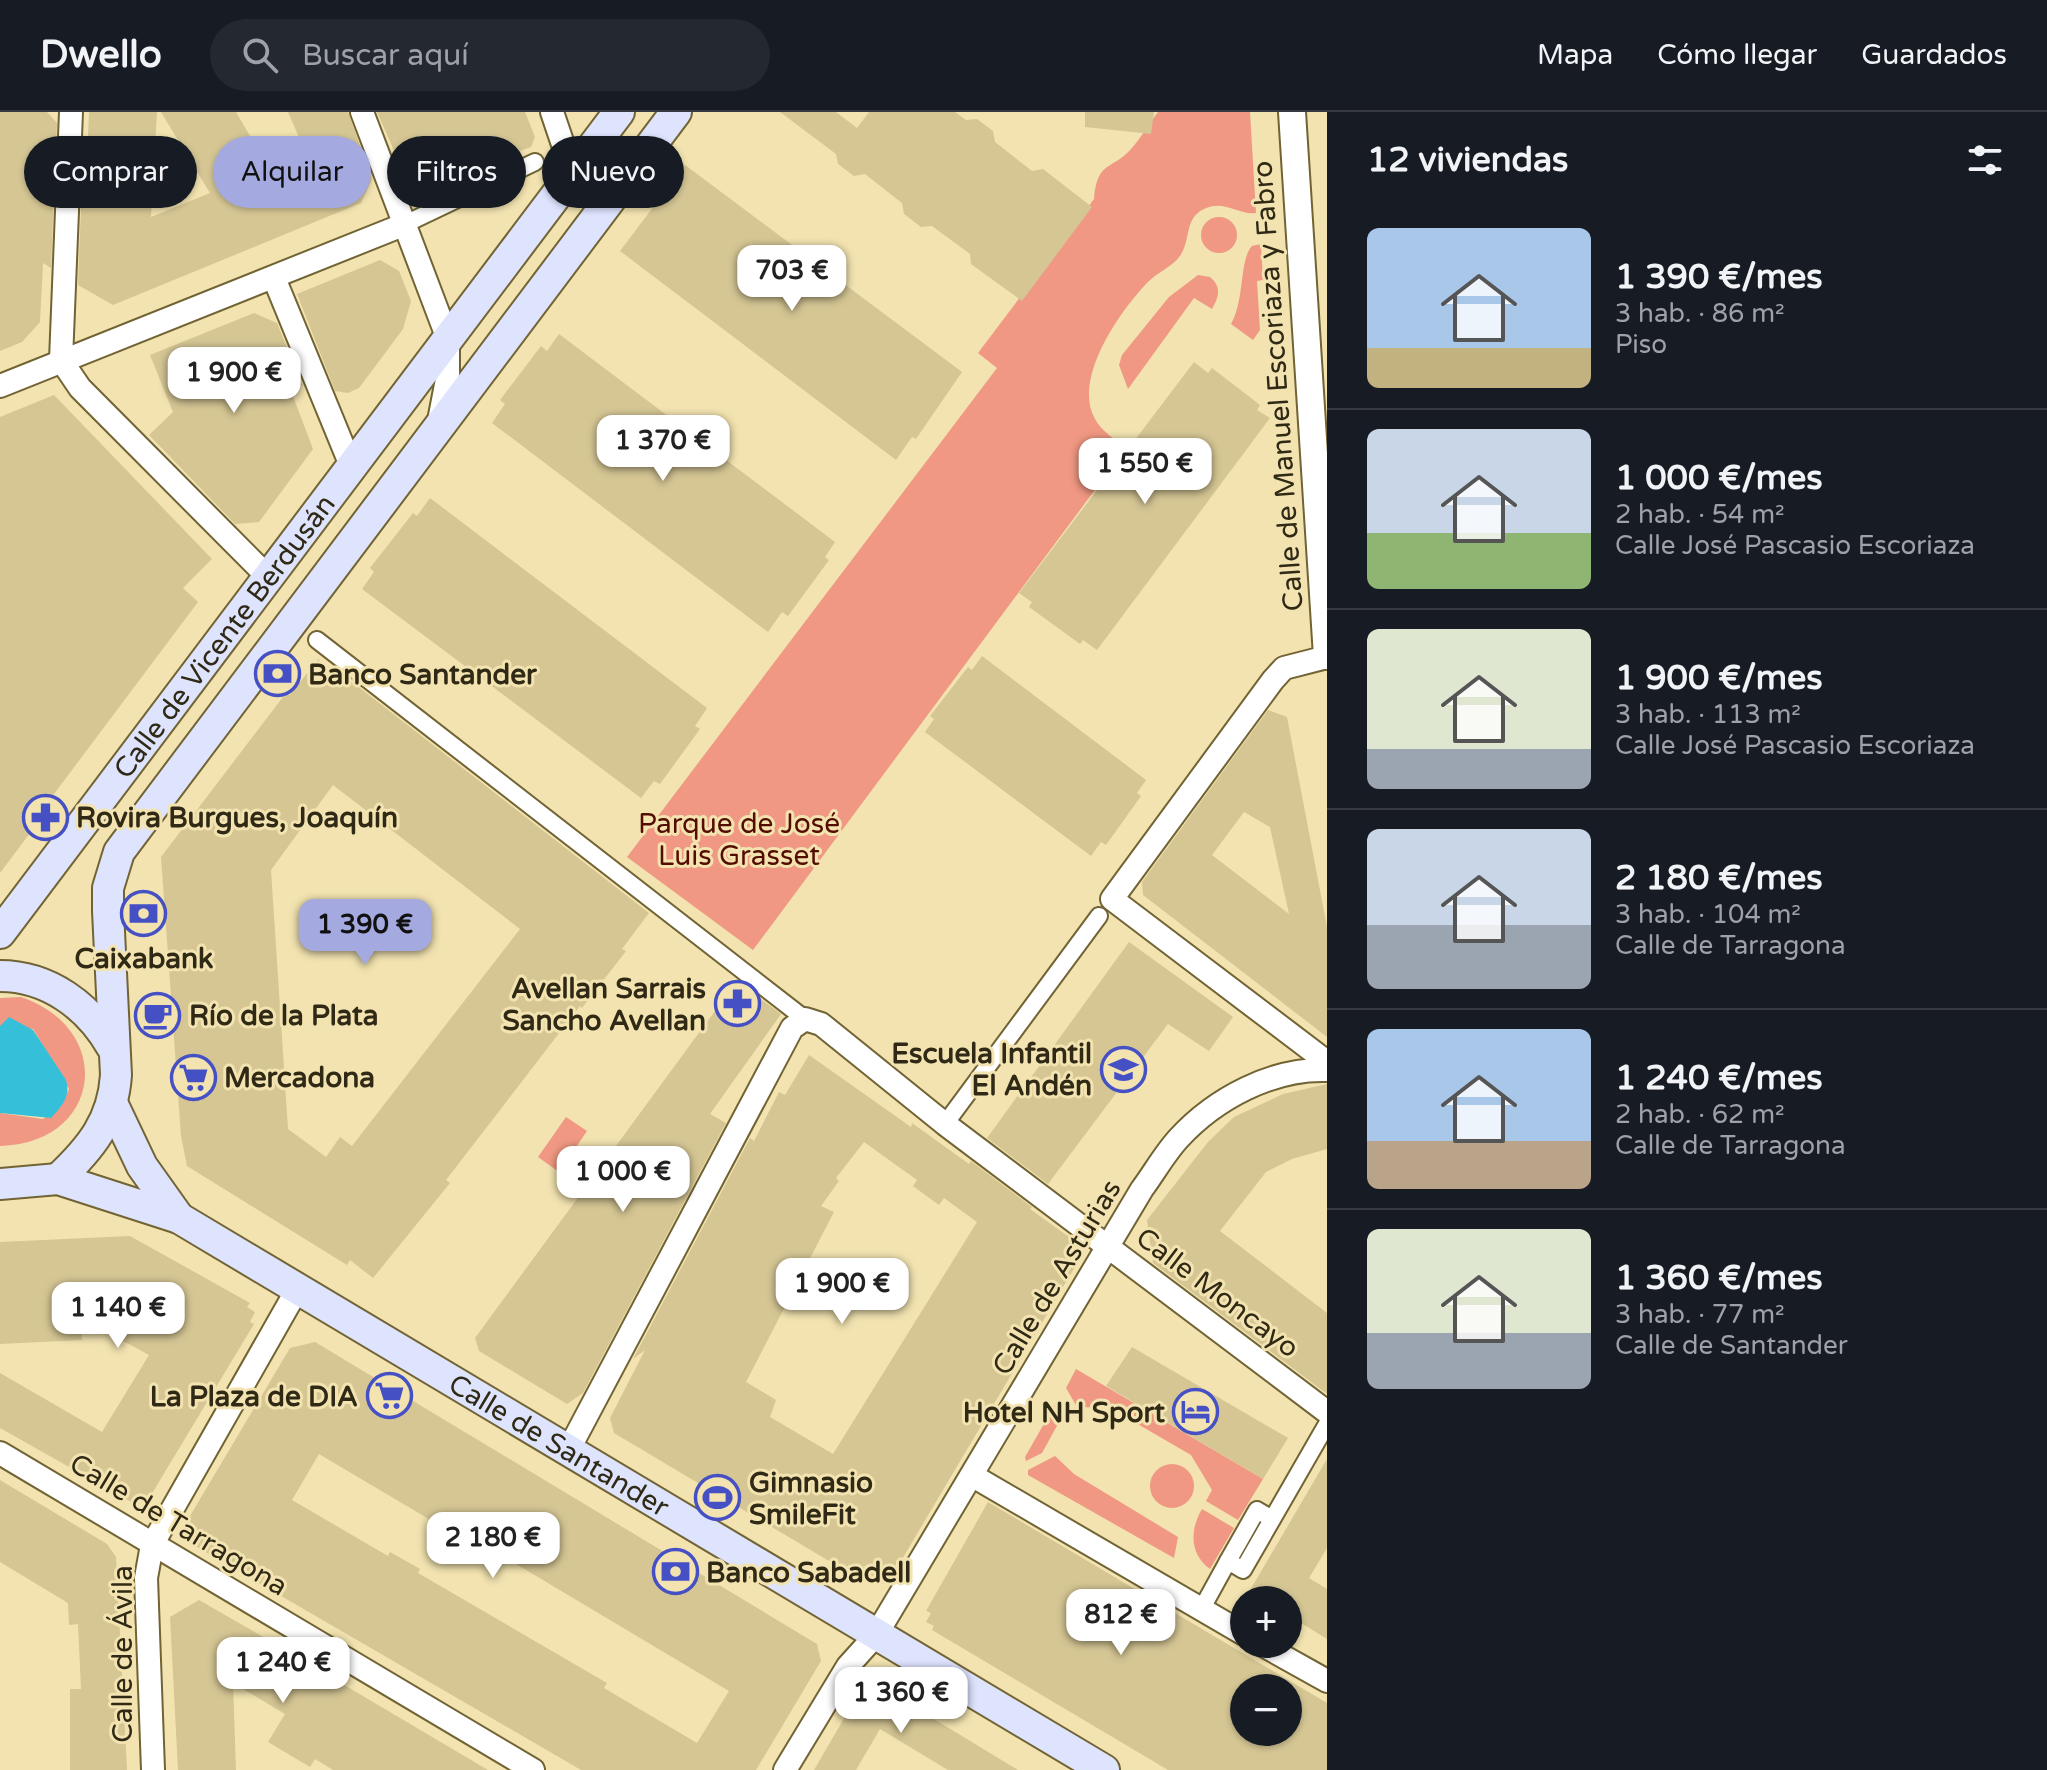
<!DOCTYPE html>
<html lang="es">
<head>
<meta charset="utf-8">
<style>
	:root { --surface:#171b24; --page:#242831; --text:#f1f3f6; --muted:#9ea1a6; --line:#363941; --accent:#a4aae0 }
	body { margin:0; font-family:"Varela Round",sans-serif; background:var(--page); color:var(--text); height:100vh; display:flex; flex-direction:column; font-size:30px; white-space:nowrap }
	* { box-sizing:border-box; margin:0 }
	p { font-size:26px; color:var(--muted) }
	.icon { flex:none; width:44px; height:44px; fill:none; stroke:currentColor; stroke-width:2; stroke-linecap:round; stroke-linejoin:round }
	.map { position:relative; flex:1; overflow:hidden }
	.drawer { display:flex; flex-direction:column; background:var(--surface); width:720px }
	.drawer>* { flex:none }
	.guide { position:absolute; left:24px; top:24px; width:760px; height:72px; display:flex; gap:16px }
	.buttons { position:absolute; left:1230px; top:1474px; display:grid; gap:16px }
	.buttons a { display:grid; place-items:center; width:72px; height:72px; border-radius:50%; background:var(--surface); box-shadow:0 2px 6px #0004; font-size:40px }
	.price { position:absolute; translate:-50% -68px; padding:0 18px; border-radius:16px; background:#fff; color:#222; font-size:26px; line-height:52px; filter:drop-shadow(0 2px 4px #0008) }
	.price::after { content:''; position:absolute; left:50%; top:48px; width:24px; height:18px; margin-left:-12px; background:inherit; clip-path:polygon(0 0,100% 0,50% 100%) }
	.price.active { background:var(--accent); color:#111 }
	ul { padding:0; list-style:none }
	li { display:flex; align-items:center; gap:24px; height:200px; padding:0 40px }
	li+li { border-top:2px solid var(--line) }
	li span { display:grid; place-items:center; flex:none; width:224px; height:160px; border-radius:12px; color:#555 }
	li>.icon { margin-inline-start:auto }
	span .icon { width:96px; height:96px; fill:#fffc; stroke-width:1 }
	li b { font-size:34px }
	h2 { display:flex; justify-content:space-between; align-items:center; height:96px; padding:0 40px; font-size:34px }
	.pill { padding:0 28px; border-radius:36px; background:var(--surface); box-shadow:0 2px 6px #0004; font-size:28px; line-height:72px }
	.pill.active { background:var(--accent); color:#111 }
	header { display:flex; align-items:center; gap:48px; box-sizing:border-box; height:112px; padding:0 40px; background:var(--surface); border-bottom:2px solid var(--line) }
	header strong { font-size:38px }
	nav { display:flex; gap:44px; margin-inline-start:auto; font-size:28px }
	.search { width:560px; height:72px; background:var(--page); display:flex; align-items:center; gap:20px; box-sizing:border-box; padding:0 28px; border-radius:44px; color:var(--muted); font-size:30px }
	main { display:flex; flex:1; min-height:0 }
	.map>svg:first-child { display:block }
</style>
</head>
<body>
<header>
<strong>Dwello</strong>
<div class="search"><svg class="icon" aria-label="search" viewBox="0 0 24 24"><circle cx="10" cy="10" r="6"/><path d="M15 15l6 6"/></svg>Buscar aquí</div>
<nav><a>Mapa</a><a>Cómo llegar</a><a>Guardados</a></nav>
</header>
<main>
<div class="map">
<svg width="1327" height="1658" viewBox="0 0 1327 1658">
	<rect width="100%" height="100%" fill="#f2e3b0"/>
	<g fill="#f09883">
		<path d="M1158,0H1250L1256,101C1237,103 1224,87 1204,97C1184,106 1191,129 1180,144C1172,155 1156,161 1147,171C1120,199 1072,267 1095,307C1101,319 1115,327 1126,336L753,838L627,745L997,256L978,241L1094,87C1097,48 1113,58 1131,37C1141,26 1149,12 1158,0Z"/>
		<circle cx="1219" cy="123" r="18"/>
		<path d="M1261,132L1263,168L1257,169L1260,218L1253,228L1231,212C1245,188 1239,148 1252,134Z"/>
		<path d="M1198,163L1210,165C1222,175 1219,185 1212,197L1194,186L1128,277L1119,253L1122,243L1169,185Z"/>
		<path d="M21,885C117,918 101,1032 0,1034V1001L43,1007L60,995L69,977L33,917L0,914V886Z"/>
		<path d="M566,1005L587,1019L559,1060L538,1045Z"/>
		<path d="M1076,1257L1263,1367L1238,1408L1206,1389L1212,1378L1191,1343L1110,1296L1077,1295L1066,1276Z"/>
		<path d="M1057,1289L1064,1301L1042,1341L1026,1349L1025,1345Z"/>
		<path d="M1055,1344L1074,1362L1178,1425L1174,1446L1028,1363V1358Z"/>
		<circle cx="1172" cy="1374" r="22"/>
		<path d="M1202,1397L1234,1416L1210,1457C1189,1442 1190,1417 1202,1397Z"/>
	</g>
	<path fill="#36bfd9" d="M9,905L33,918L66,968C71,984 62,994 51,1006L0,1001V914Z"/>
	<g fill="#d5c694" fill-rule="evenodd">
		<path d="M0,0H47L57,11L51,156L43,151L40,210L22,230L0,239Z"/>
		<path d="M89,0H157L151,105L210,81L161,0H236L250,24L222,40L245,77L310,51L288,0H348L372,67L361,91L113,193L78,173L83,43L87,48Z"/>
		<path d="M377,0H525L535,25L531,35L415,77L406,66Z"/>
		<path d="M780,0H836L857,16L869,0H955L966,8L977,7L993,19L995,30L1032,59L1043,57L1092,95L1022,189L971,152L970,142L932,114L921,115L904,102L902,91L865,62L854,64L838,52L836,42Z"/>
		<path d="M1085,0H1154L1151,22L1085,15Z"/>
		<path d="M685,53L962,260L916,327L912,325L896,348L620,139Z"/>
		<path d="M380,148L399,159L411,189L403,217L359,276L348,281L335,279L297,182Z"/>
		<path d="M254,201L277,211L303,274L288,271L313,337L259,410L235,412L149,323L173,300L150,243Z"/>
		<path d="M559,222L835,430L825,445L829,448L788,504L782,500L768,520L492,311L505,292L500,288L541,234L547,239Z"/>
		<path d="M1194,250L1208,261L1212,256L1260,293L1257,298L1270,306L1097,538L1083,528L1080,532L1029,495L1032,490L1019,481Z"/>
		<path d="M54,283L212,447L183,476L198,490L27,718L30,721L0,761V305Z"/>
		<path d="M430,386L707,596L695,614L700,617L660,672L654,669L641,686L362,477L374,460L370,456L413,401L417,404Z"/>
		<path d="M982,544L1146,668L1137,681L1141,684L1106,733L1101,730L1091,744L925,620L934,607L930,604L968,555L972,558Z"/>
		<path d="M318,547L341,564L342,562L649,801L622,837L626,839L582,896L580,894L446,1068L450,1071L373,1166L350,1148L347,1153L187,1054L181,1024L161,745L286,581L290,583ZM333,673L520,817L352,1034L340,1025L326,1045L288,1017L271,758Z"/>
		<path d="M1268,598L1287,605L1327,815V925L1143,783L1142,770ZM1244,700L1270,715L1289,802L1212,743Z"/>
		<path d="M1129,830L1233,905L1209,939L1168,912L1048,1072L987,1026Z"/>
		<path d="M737,869L781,902L710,1002L726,1011L583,1281L567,1292L479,1239L475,1226Z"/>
		<path d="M809,943L911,1015L912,1011L969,1052L971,1049L1032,1095L1030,1097L1076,1130L1079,1148L888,1471L869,1473L829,1449L614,1321L610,1306L645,1238L633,1247L750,1026L754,1029L779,980L785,983ZM864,1030L917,1068L913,1074L939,1093L944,1086L977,1110L833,1342L770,1305L776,1288L746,1270L834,1100L821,1094L839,1069L836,1066Z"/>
		<path d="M1327,972V1037L1292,1047L1266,1060L1220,1119L1327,1201V1282L1153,1151L1147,1108L1208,1030L1234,1005L1283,982Z"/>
		<path d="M130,1124L250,1191L247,1195L255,1200L250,1210L254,1212L148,1388L133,1391L0,1316V1261L102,1320L149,1243L81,1206L82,1228L0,1232V1130Z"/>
		<path d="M315,1230L817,1532L821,1549L756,1658H581L178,1424L290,1236ZM319,1342L503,1451L506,1446L729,1579L697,1631L604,1576L607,1571L418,1461L420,1457L390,1440L388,1444L292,1388Z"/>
		<path d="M1132,1235L1288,1326L1263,1367L1106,1274Z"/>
		<path d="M1327,1347V1436L1309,1466L1327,1477V1527L1288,1503V1488H1262L1249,1480Z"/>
		<path d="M0,1368L107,1432L116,1445L127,1658H70V1577H81L78,1512L69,1513L68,1491L0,1450Z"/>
		<path d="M988,1390L1327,1591V1658H1168L932,1518L934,1514L926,1510L931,1501L926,1499ZM1244,1576H1288V1620H1244Z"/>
		<path d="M199,1488L258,1522L488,1658H333L315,1647L310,1655L268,1630L285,1602L233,1571L236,1658H178L170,1505Z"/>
		<path d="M867,1567L957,1621L1018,1658H948L880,1617L856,1658H814Z"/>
	</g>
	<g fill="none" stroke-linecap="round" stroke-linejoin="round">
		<defs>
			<g id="pedestrian">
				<path d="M403,113L535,50"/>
				<path d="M317,528L805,907"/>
				<path d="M945,1012L1099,804"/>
				<path d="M1228,1449L1257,1398L1272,1407"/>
				<path d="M1201,1498L1228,1449L1243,1458L1327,1312"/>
			</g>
			<g id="minor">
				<path d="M71,0L61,248L80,276L268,465"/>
				<path d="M362,0L448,227V262L439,309"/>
				<path d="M552,0L573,62"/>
				<path d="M274,166L352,356"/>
				<path d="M0,274L403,113"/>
				<path d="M1327,545L1284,556L1273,568L1112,787L1327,950"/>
				<path d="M569,1337L792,916L805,907L821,912L945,1012L1327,1300"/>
				<path d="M0,1341L533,1658"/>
				<path d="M973,1364L1244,1522"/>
				<path d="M1261,1532L1327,1569"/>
				<path d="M153,1658L146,1466L152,1433L298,1176"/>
				<path d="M785,1658L848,1554L876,1523L1142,1077C1154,1061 1165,1041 1179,1026C1215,987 1272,956 1327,958"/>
			</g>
			<path id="tertiary" d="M1292,0L1327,544"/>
			<g id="secondary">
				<path id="s1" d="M0,821L619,0"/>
				<path d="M0,864C48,864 89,894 112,935"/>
				<path d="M113,993L142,1054L179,1106"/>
				<path d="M58,1067C91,1036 113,1009 116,963L108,799V776L119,740L676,0"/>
				<path id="s2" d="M0,1072L58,1067L179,1106L1104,1658"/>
			</g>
		</defs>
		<use href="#pedestrian" stroke="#716333" stroke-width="20"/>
		<use href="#minor" stroke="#716333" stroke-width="26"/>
		<use href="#tertiary" stroke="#716333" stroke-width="30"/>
		<use href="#secondary" stroke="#716333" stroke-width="34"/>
		<use href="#pedestrian" stroke="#fff" stroke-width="16"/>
		<use href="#minor" stroke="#fff" stroke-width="22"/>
		<use href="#tertiary" stroke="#fff" stroke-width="26"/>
		<use href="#secondary" stroke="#dee3fe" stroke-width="30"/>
	</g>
	<defs>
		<symbol id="bank-ring" viewBox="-11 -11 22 22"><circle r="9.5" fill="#f2e3b0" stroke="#4650c5" stroke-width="1.5"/><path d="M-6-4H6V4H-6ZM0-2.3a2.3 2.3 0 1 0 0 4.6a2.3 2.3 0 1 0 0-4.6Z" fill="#4650c5"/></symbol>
		<symbol id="pharmacy-ring" viewBox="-11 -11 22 22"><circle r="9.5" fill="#f2e3b0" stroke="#4650c5" stroke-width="1.5"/><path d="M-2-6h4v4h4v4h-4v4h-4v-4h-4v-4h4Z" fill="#4650c5"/></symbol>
		<symbol id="cafe-ring" viewBox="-11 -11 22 22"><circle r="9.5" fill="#f2e3b0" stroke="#4650c5" stroke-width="1.5"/><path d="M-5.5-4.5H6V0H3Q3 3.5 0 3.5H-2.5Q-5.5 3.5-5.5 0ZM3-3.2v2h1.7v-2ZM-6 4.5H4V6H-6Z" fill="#4650c5"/></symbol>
		<symbol id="school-ring" viewBox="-11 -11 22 22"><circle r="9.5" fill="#f2e3b0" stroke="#4650c5" stroke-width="1.5"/><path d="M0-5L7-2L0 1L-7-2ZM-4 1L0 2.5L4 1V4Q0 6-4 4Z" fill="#4650c5"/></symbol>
		<symbol id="supermarket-ring" viewBox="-11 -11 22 22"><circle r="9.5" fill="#f2e3b0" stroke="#4650c5" stroke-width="1.5"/><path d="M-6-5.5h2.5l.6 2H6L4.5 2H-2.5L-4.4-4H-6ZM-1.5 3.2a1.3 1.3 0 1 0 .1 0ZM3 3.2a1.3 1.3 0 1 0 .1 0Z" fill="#4650c5"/></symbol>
		<symbol id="hotel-ring" viewBox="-11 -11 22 22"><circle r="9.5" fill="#f2e3b0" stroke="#4650c5" stroke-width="1.5"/><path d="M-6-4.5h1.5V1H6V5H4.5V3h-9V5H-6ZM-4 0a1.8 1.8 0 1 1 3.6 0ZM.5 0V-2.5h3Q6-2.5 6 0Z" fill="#4650c5"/></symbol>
		<symbol id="stadium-ring" viewBox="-11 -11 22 22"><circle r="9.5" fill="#f2e3b0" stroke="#4650c5" stroke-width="1.5"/><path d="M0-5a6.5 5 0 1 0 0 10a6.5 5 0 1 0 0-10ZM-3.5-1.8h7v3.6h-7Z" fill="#4650c5"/></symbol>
	</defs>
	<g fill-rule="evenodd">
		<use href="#bank-ring" x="252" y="536" width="51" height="51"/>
		<use href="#pharmacy-ring" x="20" y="680" width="51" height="51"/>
		<use href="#bank-ring" x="118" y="776" width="51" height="51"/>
		<use href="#pharmacy-ring" x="712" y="866" width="51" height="51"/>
		<use href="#cafe-ring" x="132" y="878" width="51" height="51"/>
		<use href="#school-ring" x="1098" y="932" width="51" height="51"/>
		<use href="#supermarket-ring" x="168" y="940" width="51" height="51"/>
		<use href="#supermarket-ring" x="364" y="1258" width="51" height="51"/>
		<use href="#hotel-ring" x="1170" y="1274" width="51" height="51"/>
		<use href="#stadium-ring" x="692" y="1360" width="51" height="51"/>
		<use href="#bank-ring" x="650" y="1434" width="51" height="51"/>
	</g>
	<g text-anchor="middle" stroke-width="6" stroke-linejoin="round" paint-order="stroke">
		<g font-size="28" fill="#2f2915" stroke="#f2e3b0">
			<text transform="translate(1277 274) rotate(-94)" y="10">Calle de Manuel Escoriaza y Fabro</text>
			<text dy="10" stroke="none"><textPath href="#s1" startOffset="372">Calle de Vicente Berdusán</textPath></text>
			<text transform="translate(1056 1165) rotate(-59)" y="10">Calle de Asturias</text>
			<text transform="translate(1218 1180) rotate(37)" y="10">Calle Moncayo</text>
			<text dy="10" stroke="none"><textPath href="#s2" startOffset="628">Calle de Santander</textPath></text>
			<text transform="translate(179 1412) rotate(31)" y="10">Calle de Tarragona</text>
			<text transform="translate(122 1542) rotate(-90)" y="10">Calle de Ávila</text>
		</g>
		<g font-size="28" font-weight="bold" fill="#2f2915" stroke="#f2e3b0" text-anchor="start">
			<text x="308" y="572">Banco Santander</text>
			<text x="76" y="715">Rovira Burgues, Joaquín</text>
			<text x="144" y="856" text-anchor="middle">Caixabank</text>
			<text x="706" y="886" text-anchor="end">Avellan Sarrais<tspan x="706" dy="32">Sancho Avellan</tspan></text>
			<text x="189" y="913">Río de la Plata</text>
			<text x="1092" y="951" text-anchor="end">Escuela Infantil<tspan x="1092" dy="32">El Andén</tspan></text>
			<text x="224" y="975">Mercadona</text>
			<text x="358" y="1294" text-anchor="end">La Plaza de DIA</text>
			<text x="1165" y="1310" text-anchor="end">Hotel NH Sport</text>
			<text x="749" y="1380">Gimnasio<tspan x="749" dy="32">SmileFit</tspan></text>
			<text x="706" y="1470">Banco Sabadell</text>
		</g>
		<g font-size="28" fill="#540b00" stroke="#f2e3b0">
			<text x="739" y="721">Parque de José<tspan x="739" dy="32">Luis Grasset</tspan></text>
		</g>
	</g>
</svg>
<div class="buttons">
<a>+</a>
<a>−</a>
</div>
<b class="price" style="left:792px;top:201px">703 €</b>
<b class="price" style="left:234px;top:303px">1 900 €</b>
<b class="price" style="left:663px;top:371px">1 370 €</b>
<b class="price" style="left:1145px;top:394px">1 550 €</b>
<b class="price active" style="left:365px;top:855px">1 390 €</b>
<b class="price" style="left:623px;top:1102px">1 000 €</b>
<b class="price" style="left:842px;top:1214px">1 900 €</b>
<b class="price" style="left:118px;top:1238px">1 140 €</b>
<b class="price" style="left:493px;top:1468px">2 180 €</b>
<b class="price" style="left:1121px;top:1545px">812 €</b>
<b class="price" style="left:283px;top:1593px">1 240 €</b>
<b class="price" style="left:901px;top:1623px">1 360 €</b>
<div class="guide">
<a class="pill">Comprar</a>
<a class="pill active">Alquilar</a>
<a class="pill">Filtros</a>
<a class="pill">Nuevo</a>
</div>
</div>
<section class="drawer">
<h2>12 viviendas<svg class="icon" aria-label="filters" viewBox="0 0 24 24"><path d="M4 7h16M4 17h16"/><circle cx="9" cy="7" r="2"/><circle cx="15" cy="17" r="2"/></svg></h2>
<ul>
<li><span style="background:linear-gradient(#a9c7e8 75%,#c2b280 0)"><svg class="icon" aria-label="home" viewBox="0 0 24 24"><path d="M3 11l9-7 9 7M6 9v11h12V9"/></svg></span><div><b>1 390 €/mes</b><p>3 hab. · 86 m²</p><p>Piso</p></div></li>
<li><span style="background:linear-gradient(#c9d6e8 65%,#8fb573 0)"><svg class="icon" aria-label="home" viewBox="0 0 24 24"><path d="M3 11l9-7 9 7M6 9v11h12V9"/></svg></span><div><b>1 000 €/mes</b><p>2 hab. · 54 m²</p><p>Calle José Pascasio Escoriaza</p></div></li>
<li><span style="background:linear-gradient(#dfe7d0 75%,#9aa5b1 0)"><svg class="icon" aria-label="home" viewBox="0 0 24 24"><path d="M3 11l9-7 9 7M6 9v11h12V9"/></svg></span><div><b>1 900 €/mes</b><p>3 hab. · 113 m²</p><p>Calle José Pascasio Escoriaza</p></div></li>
<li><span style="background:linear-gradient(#c9d6e8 60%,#9aa5b1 0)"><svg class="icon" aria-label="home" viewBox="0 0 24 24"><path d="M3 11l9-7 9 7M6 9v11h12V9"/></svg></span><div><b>2 180 €/mes</b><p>3 hab. · 104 m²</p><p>Calle de Tarragona</p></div></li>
<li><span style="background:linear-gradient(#a9c7e8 70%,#b9a48a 0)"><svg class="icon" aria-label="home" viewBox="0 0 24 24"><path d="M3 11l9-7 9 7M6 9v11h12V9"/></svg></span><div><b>1 240 €/mes</b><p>2 hab. · 62 m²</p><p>Calle de Tarragona</p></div></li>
<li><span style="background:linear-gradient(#dfe7d0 65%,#9aa5b1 0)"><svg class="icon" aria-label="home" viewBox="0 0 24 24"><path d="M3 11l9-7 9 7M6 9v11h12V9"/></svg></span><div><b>1 360 €/mes</b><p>3 hab. · 77 m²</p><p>Calle de Santander</p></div></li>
</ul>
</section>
</main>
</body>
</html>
